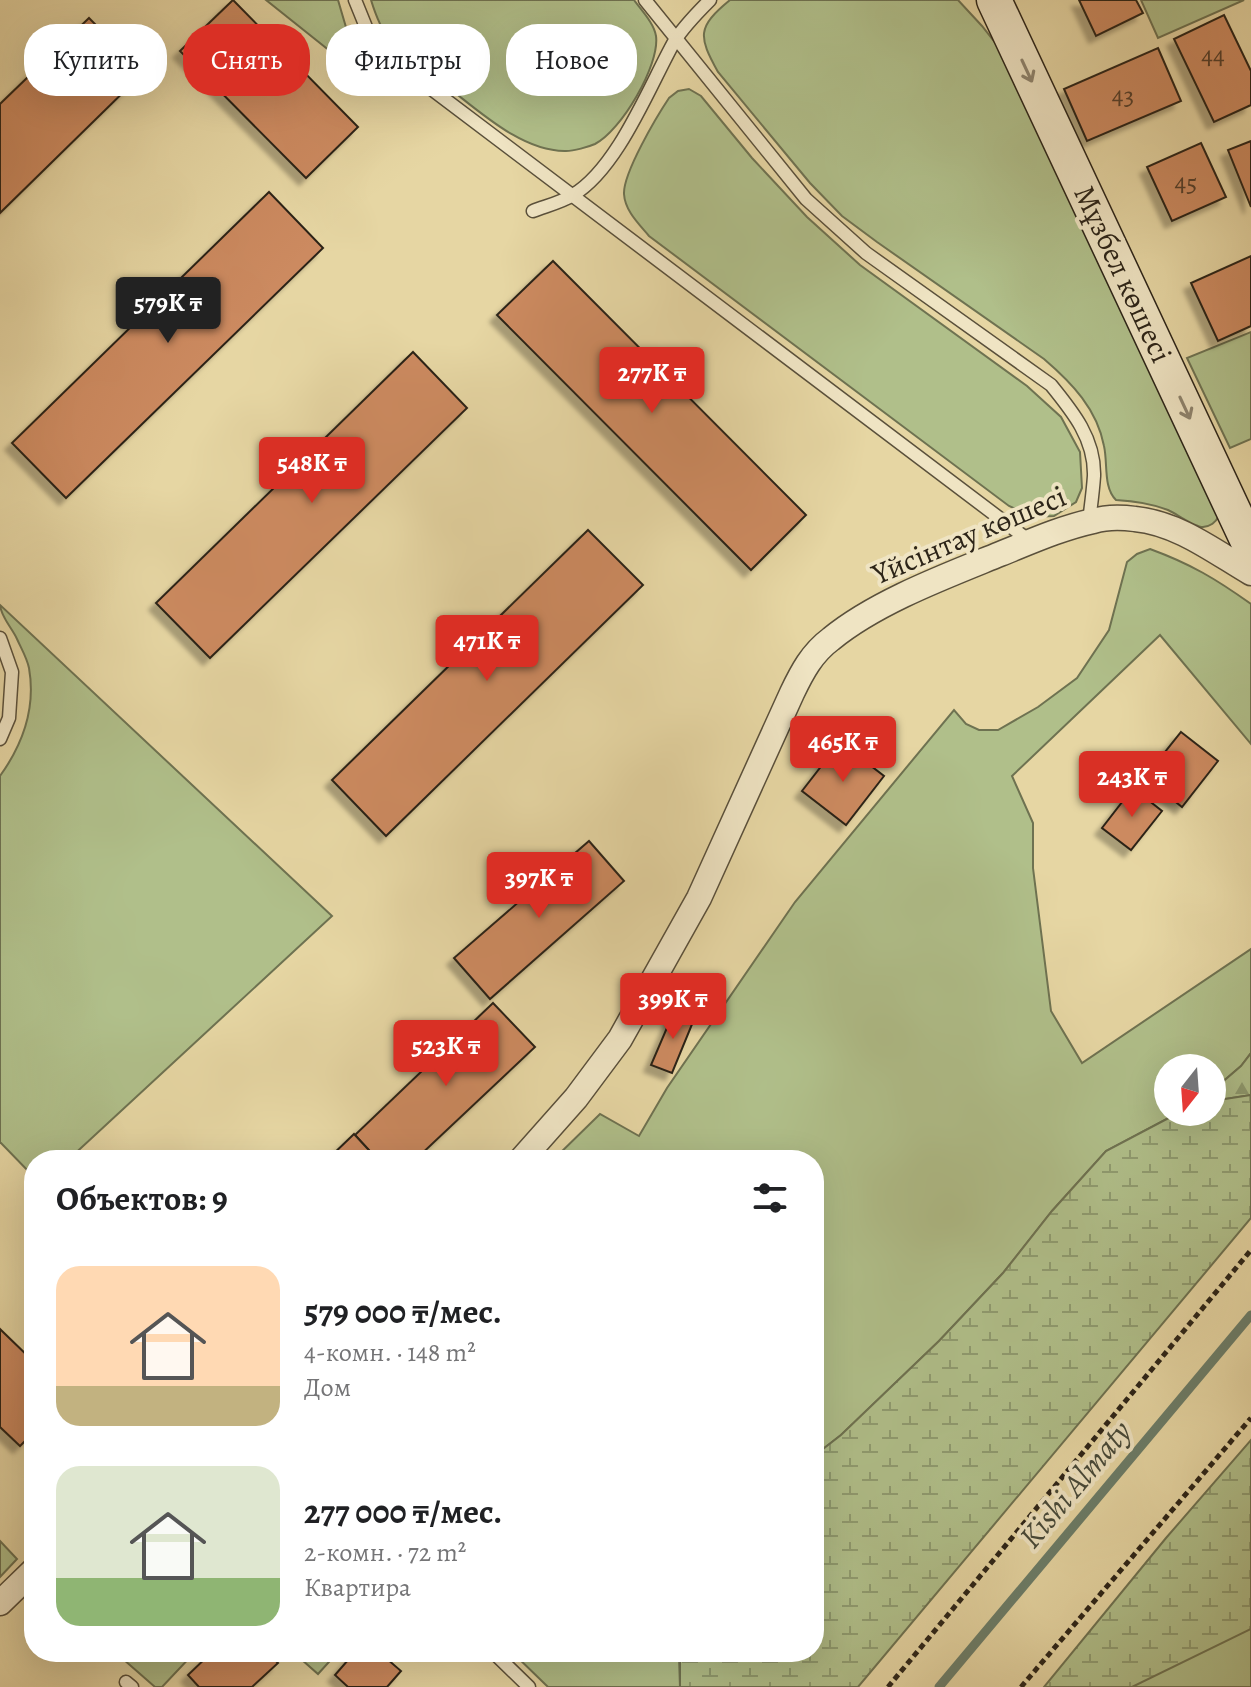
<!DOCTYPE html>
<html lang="ru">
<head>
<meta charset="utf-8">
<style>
	:root { --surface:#fff; --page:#f2f2f2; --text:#202124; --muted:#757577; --accent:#d93025 }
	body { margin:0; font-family:Alegreya,serif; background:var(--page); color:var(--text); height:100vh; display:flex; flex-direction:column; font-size:30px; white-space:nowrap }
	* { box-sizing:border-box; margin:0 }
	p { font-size:26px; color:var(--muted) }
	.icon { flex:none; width:44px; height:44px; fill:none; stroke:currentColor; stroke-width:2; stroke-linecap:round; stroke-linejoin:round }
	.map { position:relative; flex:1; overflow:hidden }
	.panel { position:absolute; left:24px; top:1150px; width:800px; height:512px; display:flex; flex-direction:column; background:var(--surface); border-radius:32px; box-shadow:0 8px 32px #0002 }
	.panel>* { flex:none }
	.guide { position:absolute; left:24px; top:24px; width:800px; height:72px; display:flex; gap:16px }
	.needle { width:52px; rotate:197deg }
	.tools { position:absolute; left:1154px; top:1054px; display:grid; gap:16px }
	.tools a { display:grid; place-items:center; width:72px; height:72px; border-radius:50%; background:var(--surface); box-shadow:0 8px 32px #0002; font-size:40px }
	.price { position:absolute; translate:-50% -68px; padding:0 18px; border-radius:8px; background:var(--accent); color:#fff; font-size:26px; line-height:52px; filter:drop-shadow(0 2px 4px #0008) }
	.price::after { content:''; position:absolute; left:50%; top:48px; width:24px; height:18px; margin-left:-12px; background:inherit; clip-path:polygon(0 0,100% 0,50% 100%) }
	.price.on { background:#222; color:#fff }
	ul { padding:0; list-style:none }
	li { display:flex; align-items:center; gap:24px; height:200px; padding:0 32px }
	li span { display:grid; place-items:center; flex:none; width:224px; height:160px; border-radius:24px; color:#555 }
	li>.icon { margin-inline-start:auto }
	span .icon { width:96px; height:96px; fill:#fffc; stroke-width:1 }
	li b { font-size:34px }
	h2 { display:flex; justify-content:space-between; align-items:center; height:96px; padding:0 32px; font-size:34px }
	.chip { padding:0 28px; border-radius:32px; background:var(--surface); box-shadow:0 8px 32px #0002; font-size:28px; line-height:72px }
	.chip.on { background:var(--accent); color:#fff }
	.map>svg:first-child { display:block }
</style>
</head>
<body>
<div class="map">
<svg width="1251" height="1687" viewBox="0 0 1251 1687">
	<defs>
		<pattern id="forest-firs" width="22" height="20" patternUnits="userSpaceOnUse" patternTransform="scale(2)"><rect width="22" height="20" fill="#b0bf8a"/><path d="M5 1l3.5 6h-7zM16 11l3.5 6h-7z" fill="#8f9b70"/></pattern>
		<pattern id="wetland-marsh" width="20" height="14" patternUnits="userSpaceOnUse" patternTransform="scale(2)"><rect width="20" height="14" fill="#b0bf8a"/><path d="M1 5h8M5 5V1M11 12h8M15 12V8" fill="none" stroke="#8f9b70"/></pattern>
		<filter id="shadow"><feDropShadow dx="-7" dy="7" stdDeviation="2" flood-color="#0004"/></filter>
	</defs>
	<rect width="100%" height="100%" fill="#e6d6a3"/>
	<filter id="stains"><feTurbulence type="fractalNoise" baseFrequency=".0025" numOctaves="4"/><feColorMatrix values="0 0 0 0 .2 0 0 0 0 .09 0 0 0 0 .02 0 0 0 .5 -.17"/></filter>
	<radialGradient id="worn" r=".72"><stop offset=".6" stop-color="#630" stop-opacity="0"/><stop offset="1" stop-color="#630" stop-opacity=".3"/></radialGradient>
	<g fill="#b0bf8a" stroke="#6e7251" stroke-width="2">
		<path d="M266,0H338L360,75Z"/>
		<path d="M371,0H634C641,10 654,23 656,36C660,65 621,131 595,144C588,147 574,151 566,151C522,152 478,110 445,85C426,70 405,57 389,38C380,28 375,13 371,0Z"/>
		<path d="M730,0H958L982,26L1007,58L1219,516C1215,523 1211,526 1203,527C1194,527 1177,514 1168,510C1150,503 1134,501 1116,500C1103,487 1108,464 1104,446C1097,409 1072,383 1044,359L877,242L842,216L810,183L718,72C698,36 697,27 730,0Z"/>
		<path d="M1141,0H1244L1158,38Z"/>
		<path d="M689,89L701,96L752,158L807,217L860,265L1027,386L1061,417L1080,452L1082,488L1076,502L1054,516L1033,517L1009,506L649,236C639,224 625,211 624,194C623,173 657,116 669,98L678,91Z"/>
		<path d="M1251,332V439L1230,448L1187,358Z"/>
		<path d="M1150,549C1191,564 1216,579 1251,604V744L1160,635L1012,776L1033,823V868L1051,1011L1082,1063L1251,949V1053L1241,1066L1212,1091V1068H1168V1112H1180L1106,1151L1052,1211L1003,1273L939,1341L841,1435L814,1456V1160H553L600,1114L639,1136L667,1088L795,902L954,710L966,724L979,730H998L1038,707L1077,678L1109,630L1127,562L1137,554Z"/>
		<path d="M0,605L332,916L68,1160H34V1177L1,1143H0V776C23,744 36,708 29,668C27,658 21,648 17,639C12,628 1,617 0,605Z"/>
		<path d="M0,1541L17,1559L0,1577Z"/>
		<path d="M1251,1626V1687H1127Z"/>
		<path d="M115,1652H195L162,1687H155Z"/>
		<path d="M293,1652H338L318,1674Z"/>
		<path d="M512,1652H648L649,1658L679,1655L680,1687H548Z"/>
	</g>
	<path fill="url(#forest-firs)" stroke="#6e7251" stroke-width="2" d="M1251,1053V1095L1212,1101V1091L1241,1066Z"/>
	<g fill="url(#wetland-marsh)" stroke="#6e7251" stroke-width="2">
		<path d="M1251,1095V1218L858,1687H680V1652H814V1456L841,1435L939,1341L1003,1273L1052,1211L1106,1151L1180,1112H1212V1101Z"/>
		<path d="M1251,1440V1629L1132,1687H1044L1166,1538Z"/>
	</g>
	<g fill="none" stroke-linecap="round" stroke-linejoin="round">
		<path stroke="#6c7e6a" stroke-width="9" d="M939,1687L1251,1315"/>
	</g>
	<g fill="#cc8a61" stroke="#2c2418" stroke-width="2" filter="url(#shadow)">
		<path d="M233,0L358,127L306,178L180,51Z"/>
		<path d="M1079,0H1136L1143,13L1096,36Z"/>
		<path d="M1224,15L1251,71V105L1214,122L1174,39Z"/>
		<path d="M89,18L143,73L0,213V104Z"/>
		<path d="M1158,48L1181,101L1087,141L1064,89Z"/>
		<path d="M1251,141V207L1228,150Z"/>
		<path d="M1201,143L1226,197L1172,221L1147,167Z"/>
		<path d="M269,192L323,248L66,498L12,443Z"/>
		<path d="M1251,256V326L1218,341L1191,283Z"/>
		<path d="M553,261L806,515L751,570L497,315Z"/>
		<path d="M413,352L467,408L210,658L156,603Z"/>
		<path d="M588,530L643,585L386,836L332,780Z"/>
		<path d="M1181,732L1218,761L1182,807L1145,777Z"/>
		<path d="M840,742L884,776L846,825L802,791Z"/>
		<path d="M1133,788L1162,811L1131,850L1102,828Z"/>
		<path d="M589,841L624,881L490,999L454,958Z"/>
		<path d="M493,1003L535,1047L415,1160H378L355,1135Z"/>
		<path d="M675,1009L695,1017L672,1073L651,1065Z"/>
		<path d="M354,1134L378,1160H327Z"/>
		<path d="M0,1329L34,1362V1432L20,1446L0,1427Z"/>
		<path d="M212,1652H267L278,1663L252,1687H199L188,1675Z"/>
		<path d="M355,1652H379L401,1671L387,1687H348L335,1675Z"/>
	</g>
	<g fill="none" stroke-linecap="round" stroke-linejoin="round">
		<defs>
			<g id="lane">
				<path d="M355,0L368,32L393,60L1031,542"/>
				<path d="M645,0L806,199L866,253L1051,385C1073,412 1095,439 1094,476C1093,491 1091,506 1089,521"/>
				<path d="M533,211C546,206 562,202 573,195C618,168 649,87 674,42C683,27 698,12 710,0"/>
				<path d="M0,638L12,672L9,718L0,739"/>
				<path d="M493,1652L529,1687"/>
				<path d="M126,1682L132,1687"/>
			</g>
			<g id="street">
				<path d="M521,1160L576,1098L620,1039L699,898L792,693C802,672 812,653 831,639C876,602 946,576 1000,554C1030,542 1061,528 1093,521C1106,517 1121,517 1135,519C1178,523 1215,552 1251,573"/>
				<path d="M0,1603L34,1570"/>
			</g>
			<path id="secondary" d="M994,0L1251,548"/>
		</defs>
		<use href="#lane" stroke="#5a503b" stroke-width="15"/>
		<use href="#street" stroke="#5a503b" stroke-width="27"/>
		<use href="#secondary" stroke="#2c2418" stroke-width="37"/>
		<g stroke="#2c2418" stroke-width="5" stroke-dasharray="6 4" stroke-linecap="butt">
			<path d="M888,1687L1251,1250"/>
			<path d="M1021,1687L1251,1418"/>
		</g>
		<use href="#lane" stroke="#efe4c3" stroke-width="12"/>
		<use href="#street" stroke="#efe4c3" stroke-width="24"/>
		<use href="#secondary" stroke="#efe4c3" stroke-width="34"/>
	</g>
	<defs><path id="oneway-shaft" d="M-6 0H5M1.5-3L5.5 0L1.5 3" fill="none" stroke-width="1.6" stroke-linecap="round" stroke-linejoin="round" transform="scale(2)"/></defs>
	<g stroke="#8e846e">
		<use href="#oneway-shaft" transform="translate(1027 71) rotate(65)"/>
		<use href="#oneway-shaft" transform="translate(1185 408) rotate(65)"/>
	</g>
	<g text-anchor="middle" stroke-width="8" stroke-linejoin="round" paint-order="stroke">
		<g font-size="26" fill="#543e2a">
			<text x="1213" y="64">44</text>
			<text x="1123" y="104">43</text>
			<text x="1186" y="191">45</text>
		</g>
		<g font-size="30" fill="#2c2418" stroke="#efe4c3">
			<text transform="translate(1123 274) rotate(65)" y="10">Мұзбел көшесі</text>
			<text transform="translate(969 535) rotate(-23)" y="10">Үйсінтау көшесі</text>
		</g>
		<g font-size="32" font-style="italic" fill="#474a3a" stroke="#efe4c3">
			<text transform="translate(1075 1484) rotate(-50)" y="11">Kіshі Almaty</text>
		</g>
	</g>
	<rect width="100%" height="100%" filter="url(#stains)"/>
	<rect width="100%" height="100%" fill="url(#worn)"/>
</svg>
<div class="tools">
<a><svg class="needle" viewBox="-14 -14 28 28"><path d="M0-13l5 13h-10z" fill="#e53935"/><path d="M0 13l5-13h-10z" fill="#757577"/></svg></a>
</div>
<b class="price on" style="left:168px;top:345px">579K ₸</b>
<b class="price" style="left:652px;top:415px">277K ₸</b>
<b class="price" style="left:312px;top:505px">548K ₸</b>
<b class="price" style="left:487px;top:683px">471K ₸</b>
<b class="price" style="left:843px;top:784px">465K ₸</b>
<b class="price" style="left:1132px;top:819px">243K ₸</b>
<b class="price" style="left:539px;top:920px">397K ₸</b>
<b class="price" style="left:673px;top:1041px">399K ₸</b>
<b class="price" style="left:446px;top:1088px">523K ₸</b>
<div class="guide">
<a class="chip">Купить</a>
<a class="chip on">Снять</a>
<a class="chip">Фильтры</a>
<a class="chip">Новое</a>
</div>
<section class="panel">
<h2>Объектов: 9<svg class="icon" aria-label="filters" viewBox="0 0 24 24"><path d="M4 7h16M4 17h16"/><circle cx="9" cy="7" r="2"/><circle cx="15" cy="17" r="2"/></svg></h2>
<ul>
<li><span style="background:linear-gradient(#ffd9b3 75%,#c2b280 0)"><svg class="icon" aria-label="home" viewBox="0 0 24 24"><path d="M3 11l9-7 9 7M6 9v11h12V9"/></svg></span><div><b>579 000 ₸/мес.</b><p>4-комн. · 148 m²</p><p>Дом</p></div></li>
<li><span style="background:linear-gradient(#dfe7d0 70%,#8fb573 0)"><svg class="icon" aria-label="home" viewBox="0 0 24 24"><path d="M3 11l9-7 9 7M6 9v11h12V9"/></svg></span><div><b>277 000 ₸/мес.</b><p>2-комн. · 72 m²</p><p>Квартира</p></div></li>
</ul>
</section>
</div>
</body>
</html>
